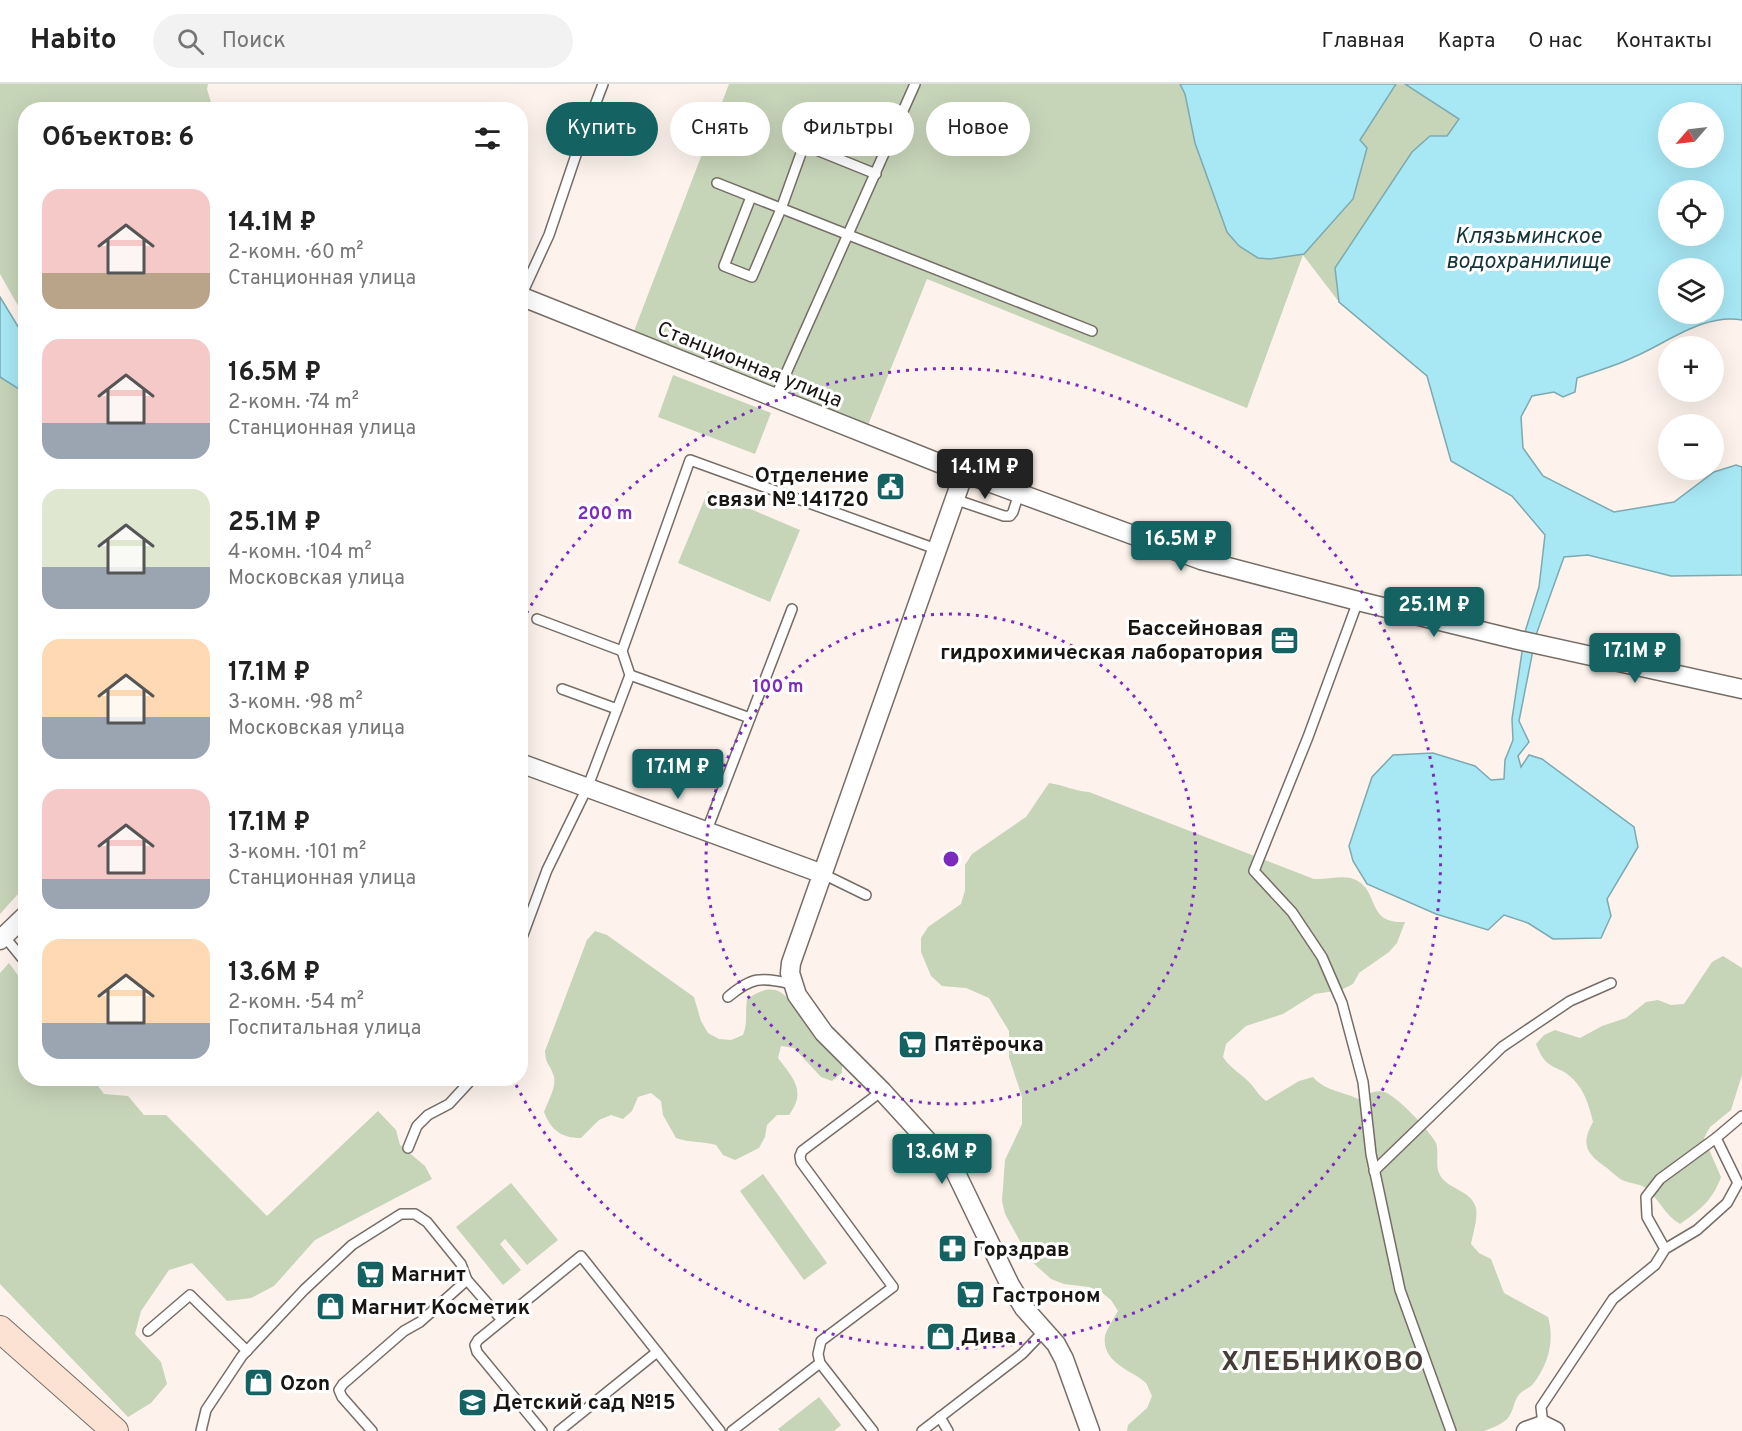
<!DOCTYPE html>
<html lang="ru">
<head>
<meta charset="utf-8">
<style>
	:root { --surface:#fff; --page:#f2f2f2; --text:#222; --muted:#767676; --line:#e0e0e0; --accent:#146362 }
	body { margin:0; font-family:Overpass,sans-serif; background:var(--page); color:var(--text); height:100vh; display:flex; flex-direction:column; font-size:22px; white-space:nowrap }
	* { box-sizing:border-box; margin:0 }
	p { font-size:20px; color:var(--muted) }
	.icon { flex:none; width:33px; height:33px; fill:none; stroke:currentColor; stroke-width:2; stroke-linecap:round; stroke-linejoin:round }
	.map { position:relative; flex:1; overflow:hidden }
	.side { position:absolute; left:18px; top:18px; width:510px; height:984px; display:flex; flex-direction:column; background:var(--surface); border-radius:24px; box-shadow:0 6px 24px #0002 }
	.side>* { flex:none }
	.hud { position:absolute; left:546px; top:18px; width:570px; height:54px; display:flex; gap:12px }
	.needle { width:39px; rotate:242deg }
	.buttons { position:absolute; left:1658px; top:18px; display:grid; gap:12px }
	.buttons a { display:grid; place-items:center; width:66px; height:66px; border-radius:50%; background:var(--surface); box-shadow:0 6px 24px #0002; font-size:30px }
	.price { position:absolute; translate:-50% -51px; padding:0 14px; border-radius:6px; background:var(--accent); color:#fff; font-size:20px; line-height:39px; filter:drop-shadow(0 2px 3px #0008) }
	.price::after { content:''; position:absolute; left:50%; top:36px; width:18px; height:14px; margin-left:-9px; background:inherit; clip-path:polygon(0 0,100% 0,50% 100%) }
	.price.current { background:#222; color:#fff }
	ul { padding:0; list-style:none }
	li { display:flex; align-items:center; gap:18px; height:150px; padding:0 24px }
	li span { display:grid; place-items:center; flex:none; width:168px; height:120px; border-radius:18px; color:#555 }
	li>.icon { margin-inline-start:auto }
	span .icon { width:72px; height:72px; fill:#fffc; stroke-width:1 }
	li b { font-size:26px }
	h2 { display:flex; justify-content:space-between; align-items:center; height:72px; padding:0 24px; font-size:26px }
	.tag { padding:0 21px; border-radius:27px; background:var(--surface); box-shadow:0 6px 24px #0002; font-size:21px; line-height:54px }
	.tag.current { background:var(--accent); color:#fff }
	header { display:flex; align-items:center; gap:36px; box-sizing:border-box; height:84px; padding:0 30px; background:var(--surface); border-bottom:2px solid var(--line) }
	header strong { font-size:28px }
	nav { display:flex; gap:33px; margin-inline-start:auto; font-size:21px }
	.search { width:420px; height:54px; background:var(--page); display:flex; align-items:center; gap:15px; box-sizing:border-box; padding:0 21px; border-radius:33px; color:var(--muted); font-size:22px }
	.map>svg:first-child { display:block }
</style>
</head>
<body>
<header>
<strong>Habito</strong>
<div class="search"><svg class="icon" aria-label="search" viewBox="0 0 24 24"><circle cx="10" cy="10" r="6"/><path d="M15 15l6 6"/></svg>Поиск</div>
<nav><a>Главная</a><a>Карта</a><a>О нас</a><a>Контакты</a></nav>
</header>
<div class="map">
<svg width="1742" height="1347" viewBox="0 0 1742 1347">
	<rect width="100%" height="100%" fill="#fdf3ec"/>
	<g fill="#c6d4b8">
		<path d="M0,0H208L207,5L213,25L26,26L25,234L0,190Z"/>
		<path d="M729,0H1180L1185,10L1195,59L1227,148L1239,162L1258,174L1270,175L1304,170L1360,56L1396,0H1405L1459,34L1447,52L1335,184L1339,218L1303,171L1247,324L927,195L868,341L634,247Z"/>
		<path d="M673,291L771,329L755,370L658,333Z"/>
		<path d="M0,293L26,309V801L0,830Z"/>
		<path d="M708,407L800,446L770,518L678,479Z"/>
		<path d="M1049,699C1063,701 1075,707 1089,708L1314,795C1327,796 1344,790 1356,796C1380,808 1366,840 1405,838L1397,859L1389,868L1359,889L1353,900L1341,906L1315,910L1283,930L1246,942L1226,960L1223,973C1230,984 1240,989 1249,998C1255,1004 1258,1011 1266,1017L1299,997L1313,993C1325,1007 1342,1007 1358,1015C1366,1011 1376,1005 1384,1008C1395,1010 1431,1048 1436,1059C1439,1068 1436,1077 1438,1086C1443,1106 1471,1104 1476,1124C1478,1135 1473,1149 1471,1160L1479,1169L1491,1175L1504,1209L1548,1233C1555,1257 1548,1281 1533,1300C1529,1305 1522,1306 1518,1312C1514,1318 1514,1323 1511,1329C1507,1339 1494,1343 1484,1347H1127L1128,1341L1147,1324L1152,1312C1150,1308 1148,1302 1146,1299C1133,1287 1101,1279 1105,1252C1107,1244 1114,1234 1118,1227L1111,1216L1100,1207L1089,1203L1064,1200L1051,1195L1031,1177L1005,1130L1002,1117L1005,1076L1022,1040V1013L1009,973V947L989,914L966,904L942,902L931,892L921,868V854L928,843L961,820L965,806V781L972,770L1026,733Z"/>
		<path d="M595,847L607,851L694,913L701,937L708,949L719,955L731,956L743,951C748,939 745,928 747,915C786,888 791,925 813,950C821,960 832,968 842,976V989L832,997L821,993L794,964L781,962L778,974C793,994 807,1007 789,1031H777L767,1041L765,1053L759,1064L735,1076L723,1071L716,1061C702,1057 690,1059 676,1054L663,1031L661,1017L651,1009L638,1013L632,1027L623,1035L611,1031L599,1036L581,1054C561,1054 551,1046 544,1028C548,1017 558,1001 553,990C549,978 546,982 545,967L587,856Z"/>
		<path d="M1723,872L1742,884V991L1731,1026L1710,1043L1704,1054L1721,1093C1713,1116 1700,1126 1680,1140C1665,1131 1660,1117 1648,1106C1641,1099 1630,1100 1622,1096C1617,1093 1612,1088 1607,1084C1587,1070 1580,1061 1593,1038C1589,1022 1585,1007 1573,995C1557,979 1547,989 1536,960L1544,951L1555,946L1580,954L1602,942L1626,934L1646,918L1658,916L1671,921L1684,920L1712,878Z"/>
		<path d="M9,879L25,901L26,994L93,995L104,1010L128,1012L144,1031H166L267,1132L378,1027L396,1046L400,1061L425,1082L432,1095L315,1156L274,1202L251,1214L227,1217L192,1179L169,1186L141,1227L135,1250L161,1278L167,1300L151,1319L128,1333L0,1200V889Z"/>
		<path d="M763,1090L827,1179L804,1196L740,1107Z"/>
		<path d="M511,1099L558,1156L527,1181L505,1155L500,1160L521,1186L503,1201L456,1143Z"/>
		<path d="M819,1313L841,1341L834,1347H780L778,1345Z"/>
	</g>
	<g fill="#a8e8f5" stroke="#7da9b1" stroke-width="1.5" fill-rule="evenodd">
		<path d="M1180,0H1396L1360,56L1367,64L1353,115L1304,170L1270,175L1258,174L1239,162L1227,148L1195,59L1185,10Z"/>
		<path d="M1405,0H1742V236C1704,229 1667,259 1634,273C1616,282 1596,287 1577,294L1575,308L1563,313L1554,308L1532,312L1521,333L1523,364L1543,392L1614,428L1674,418L1714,388L1736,381L1742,383V491L1671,492L1588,471L1564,473L1536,551L1519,637L1529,658L1518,672L1521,683L1529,671L1542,675L1634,743L1638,763L1607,815L1611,832L1601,854L1553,855L1528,839L1504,831L1488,846L1436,830L1367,800L1353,777L1349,762L1372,693L1393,671L1433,669L1475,682L1491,696L1504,695L1505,676L1513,656L1512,635L1525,548L1539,503L1545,451L1512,412L1451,377L1427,292L1339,218L1335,184L1412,68L1430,52H1447L1459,35ZM1668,28H1713V74H1668ZM1668,106H1713V152H1668ZM1668,184H1713V230H1668Z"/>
		<path d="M0,213L25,254V309L0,293Z"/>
	</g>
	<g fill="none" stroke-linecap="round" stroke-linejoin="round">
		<defs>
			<g id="lane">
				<path d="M717,99L1092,247"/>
				<path d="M751,113L724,182L752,193L781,125L804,61L876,90"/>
				<path d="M521,212L549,151L576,71L603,0"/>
				<path d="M775,314L915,0"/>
				<path d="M954,415L1004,432H1010L1013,428L1019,409"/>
				<path d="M1358,517L1308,653L1254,787L1292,828L1322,873L1342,919L1363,998L1371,1070L1400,1206L1451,1347"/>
				<path d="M537,535L622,567"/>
				<path d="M562,605L617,625"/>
				<path d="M750,634L630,591L622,567L690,376L936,465"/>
				<path d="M707,746L792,525"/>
				<path d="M823,790L866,811"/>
				<path d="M4,852L26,879"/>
				<path d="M520,859L547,786L588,702L630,591"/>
				<path d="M728,913C754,891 761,894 793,900"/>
				<path d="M1716,1054L1742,1032"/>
				<path d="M408,1064L417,1042L428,1031L449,1020L473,994"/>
				<path d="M1374,1087L1502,963L1570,917L1611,899"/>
				<path d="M148,1247L190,1211L247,1267"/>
				<path d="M940,1333L948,1347"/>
				<path d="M1543,1341L1541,1323L1613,1215L1655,1181L1665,1165L1647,1133L1646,1113L1660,1095L1716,1054L1738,1099L1727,1119L1697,1146L1665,1165"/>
				<path d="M201,1347L206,1326L242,1272L304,1206L352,1161L401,1130H415L427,1138L461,1180L467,1196L502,1236"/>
				<path d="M372,1347L342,1313L339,1306L343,1300L404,1247L420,1238L467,1196"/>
				<path d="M542,1347L477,1268L475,1261L478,1256L581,1172L720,1347"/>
				<path d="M559,1347L657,1268"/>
				<path d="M732,1347L820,1279"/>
				<path d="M873,1347L820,1279L818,1270L821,1257L893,1203L801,1078L800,1072L802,1067L882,1007"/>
				<path d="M922,1347L1022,1270L1045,1246"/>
			</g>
			<g id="street">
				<path d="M520,212L964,389L1201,476L1358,517L1518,556L1742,605"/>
				<path d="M964,389L791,879L790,889L797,911L824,949L882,1007L955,1087L1010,1201L1024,1224L1056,1260L1064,1275L1090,1347"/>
				<path d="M520,679L823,790"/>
				<path d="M0,856L26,831"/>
				<path d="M1526,1347L1543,1341L1555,1347"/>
			</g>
			<path id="secondary" d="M0,1245L115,1347"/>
		</defs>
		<use href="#lane" stroke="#756d66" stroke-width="12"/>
		<use href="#street" stroke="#756d66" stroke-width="21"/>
		<use href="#secondary" stroke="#756d66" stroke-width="28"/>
		<use href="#lane" stroke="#fff" stroke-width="9"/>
		<use href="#street" stroke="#fff" stroke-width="18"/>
		<use href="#secondary" stroke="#fbe2d3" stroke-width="26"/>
	</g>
	<g fill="none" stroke="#7b2cbf" stroke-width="3" stroke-dasharray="3 6">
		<circle cx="951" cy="775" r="245"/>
		<path d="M522 537A490 490 0 1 1 514 997"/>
	</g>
	<defs>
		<symbol id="civic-square" viewBox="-11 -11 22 22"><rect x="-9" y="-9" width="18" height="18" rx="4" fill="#146362" stroke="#fff"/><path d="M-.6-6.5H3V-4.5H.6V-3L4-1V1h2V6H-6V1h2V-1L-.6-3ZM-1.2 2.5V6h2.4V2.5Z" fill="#fff"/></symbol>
		<symbol id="office-square" viewBox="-11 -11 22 22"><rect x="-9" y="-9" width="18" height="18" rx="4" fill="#146362" stroke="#fff"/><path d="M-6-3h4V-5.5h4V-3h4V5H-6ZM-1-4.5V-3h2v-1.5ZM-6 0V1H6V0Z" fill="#fff"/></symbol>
		<symbol id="supermarket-square" viewBox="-11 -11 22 22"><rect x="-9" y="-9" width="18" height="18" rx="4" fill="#146362" stroke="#fff"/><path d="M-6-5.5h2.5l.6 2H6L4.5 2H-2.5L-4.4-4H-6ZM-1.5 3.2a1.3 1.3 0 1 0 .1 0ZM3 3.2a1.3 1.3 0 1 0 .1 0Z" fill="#fff"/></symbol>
		<symbol id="pharmacy-square" viewBox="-11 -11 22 22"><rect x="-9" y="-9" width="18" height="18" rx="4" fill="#146362" stroke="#fff"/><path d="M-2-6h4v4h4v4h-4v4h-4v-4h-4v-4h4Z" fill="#fff"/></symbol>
		<symbol id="shop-square" viewBox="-11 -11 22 22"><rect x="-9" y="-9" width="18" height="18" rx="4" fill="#146362" stroke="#fff"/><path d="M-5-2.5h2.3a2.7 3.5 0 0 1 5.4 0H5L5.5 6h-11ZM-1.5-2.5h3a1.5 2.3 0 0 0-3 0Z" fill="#fff"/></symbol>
		<symbol id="school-square" viewBox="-11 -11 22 22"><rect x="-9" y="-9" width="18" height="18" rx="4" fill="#146362" stroke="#fff"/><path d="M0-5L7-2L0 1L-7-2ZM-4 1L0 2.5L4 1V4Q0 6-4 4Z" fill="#fff"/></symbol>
	</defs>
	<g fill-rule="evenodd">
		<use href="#civic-square" x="874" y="386" width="33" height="33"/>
		<use href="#office-square" x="1268" y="540" width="33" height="33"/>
		<use href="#supermarket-square" x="896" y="944" width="33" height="33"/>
		<use href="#pharmacy-square" x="936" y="1148" width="33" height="33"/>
		<use href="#supermarket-square" x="354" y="1174" width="33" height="33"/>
		<use href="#supermarket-square" x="954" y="1194" width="33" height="33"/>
		<use href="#shop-square" x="314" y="1206" width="33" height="33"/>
		<use href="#shop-square" x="924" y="1236" width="33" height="33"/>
		<use href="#shop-square" x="242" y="1282" width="33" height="33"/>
		<use href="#school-square" x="456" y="1302" width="33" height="33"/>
	</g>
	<g text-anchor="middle" stroke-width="6" stroke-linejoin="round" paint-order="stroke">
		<g font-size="21" fill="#191513" stroke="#fff">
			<text transform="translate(750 280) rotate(22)" y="7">Станционная улица</text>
		</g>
		<g font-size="21" font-weight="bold" fill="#191513" stroke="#fff" text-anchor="start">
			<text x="869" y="398" text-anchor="end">Отделение<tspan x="869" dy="24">связи № 141720</tspan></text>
			<text x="1263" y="551" text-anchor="end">Бассейновая<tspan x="1263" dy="24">гидрохимическая лаборатория</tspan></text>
			<text x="934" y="967">Пятёрочка</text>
			<text x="973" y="1172">Горздрав</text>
			<text x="391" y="1197">Магнит</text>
			<text x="992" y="1218">Гастроном</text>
			<text x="351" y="1230">Магнит Косметик</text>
			<text x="961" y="1259">Дива</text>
			<text x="280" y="1306">Ozon</text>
			<text x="493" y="1325">Детский сад №15</text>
		</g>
		<g font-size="22" font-style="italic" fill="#15353b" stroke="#fff">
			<text x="1528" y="159">Клязьминское<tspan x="1528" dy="25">водохранилище</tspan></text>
		</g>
		<g font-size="27" font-weight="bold" letter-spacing="1.5" fill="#453d37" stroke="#fff">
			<text x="1323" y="1286">ХЛЕБНИКОВО</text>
		</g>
	</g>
	<circle cx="951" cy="775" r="9" fill="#7b2cbf" stroke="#fff" stroke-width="3"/>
	<g font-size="18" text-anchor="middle" font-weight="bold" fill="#7b2cbf" stroke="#fff" stroke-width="6" stroke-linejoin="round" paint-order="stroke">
		<text x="605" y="435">200 m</text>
		<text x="778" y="608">100 m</text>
	</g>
</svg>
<div class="buttons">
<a><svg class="needle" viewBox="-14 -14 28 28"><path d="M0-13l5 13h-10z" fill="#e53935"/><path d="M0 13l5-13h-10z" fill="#767676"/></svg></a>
<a><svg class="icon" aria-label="locate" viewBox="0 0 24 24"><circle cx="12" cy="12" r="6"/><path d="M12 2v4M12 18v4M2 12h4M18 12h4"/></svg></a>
<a><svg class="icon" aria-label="layers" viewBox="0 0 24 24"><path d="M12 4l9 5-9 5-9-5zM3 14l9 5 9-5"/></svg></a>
<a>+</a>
<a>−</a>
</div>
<b class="price current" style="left:985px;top:416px">14.1M ₽</b>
<b class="price" style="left:1181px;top:488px">16.5M ₽</b>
<b class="price" style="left:1434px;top:554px">25.1M ₽</b>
<b class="price" style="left:1635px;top:600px">17.1M ₽</b>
<b class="price" style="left:678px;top:716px">17.1M ₽</b>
<b class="price" style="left:942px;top:1101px">13.6M ₽</b>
<div class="hud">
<a class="tag current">Купить</a>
<a class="tag">Снять</a>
<a class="tag">Фильтры</a>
<a class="tag">Новое</a>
</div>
<section class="side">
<h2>Объектов: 6<svg class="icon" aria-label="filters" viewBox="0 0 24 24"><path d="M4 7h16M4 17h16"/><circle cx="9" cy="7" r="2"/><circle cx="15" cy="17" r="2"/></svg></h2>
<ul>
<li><span style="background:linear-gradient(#f6c9c9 70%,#b9a48a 0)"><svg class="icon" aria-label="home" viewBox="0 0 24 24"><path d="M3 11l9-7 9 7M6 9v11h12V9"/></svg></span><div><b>14.1M ₽</b><p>2-комн. · 60 m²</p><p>Станционная улица</p></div></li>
<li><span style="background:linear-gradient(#f6c9c9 70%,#9aa5b1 0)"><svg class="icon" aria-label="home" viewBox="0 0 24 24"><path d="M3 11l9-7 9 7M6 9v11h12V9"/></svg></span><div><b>16.5M ₽</b><p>2-комн. · 74 m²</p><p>Станционная улица</p></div></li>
<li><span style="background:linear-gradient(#dfe7d0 65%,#9aa5b1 0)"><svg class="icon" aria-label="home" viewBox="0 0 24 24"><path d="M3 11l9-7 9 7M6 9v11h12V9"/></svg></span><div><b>25.1M ₽</b><p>4-комн. · 104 m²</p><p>Московская улица</p></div></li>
<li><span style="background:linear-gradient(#ffd9b3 65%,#9aa5b1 0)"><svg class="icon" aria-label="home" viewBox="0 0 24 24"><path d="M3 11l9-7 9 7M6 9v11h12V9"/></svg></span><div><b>17.1M ₽</b><p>3-комн. · 98 m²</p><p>Московская улица</p></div></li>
<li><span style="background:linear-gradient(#f6c9c9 75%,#9aa5b1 0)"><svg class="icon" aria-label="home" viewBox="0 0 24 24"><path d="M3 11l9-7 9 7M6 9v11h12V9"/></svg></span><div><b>17.1M ₽</b><p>3-комн. · 101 m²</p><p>Станционная улица</p></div></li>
<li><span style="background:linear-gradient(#ffd9b3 70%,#9aa5b1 0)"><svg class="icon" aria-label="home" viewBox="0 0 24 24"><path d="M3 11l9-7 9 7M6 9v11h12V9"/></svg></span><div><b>13.6M ₽</b><p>2-комн. · 54 m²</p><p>Госпитальная улица</p></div></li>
</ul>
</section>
</div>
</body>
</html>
